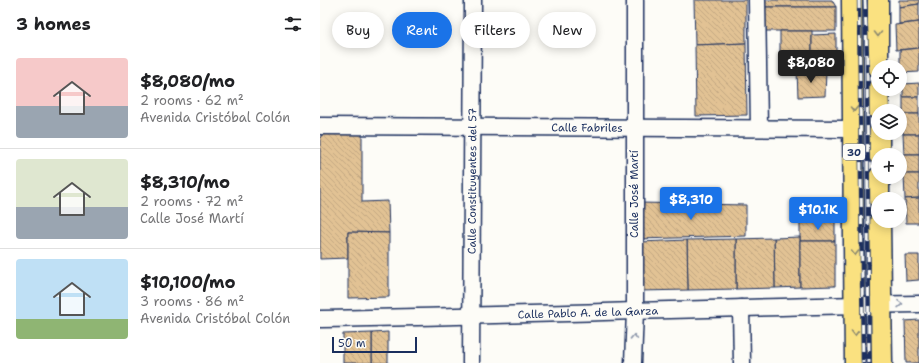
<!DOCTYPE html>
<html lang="en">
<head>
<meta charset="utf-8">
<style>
	:root { --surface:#fff; --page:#f2f2f2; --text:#202124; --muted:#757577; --line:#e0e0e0; --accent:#1a73e8 }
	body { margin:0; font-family:"Shantell Sans",sans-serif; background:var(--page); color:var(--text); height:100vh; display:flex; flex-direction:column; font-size:15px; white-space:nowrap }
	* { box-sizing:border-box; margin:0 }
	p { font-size:13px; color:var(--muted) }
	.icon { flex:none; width:22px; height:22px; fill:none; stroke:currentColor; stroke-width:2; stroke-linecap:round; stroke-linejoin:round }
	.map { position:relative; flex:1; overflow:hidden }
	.panel { display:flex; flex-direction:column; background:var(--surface); width:320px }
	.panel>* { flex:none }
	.banner { position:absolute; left:12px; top:12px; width:380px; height:36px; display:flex; gap:8px }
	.controls { position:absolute; left:551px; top:60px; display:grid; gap:8px }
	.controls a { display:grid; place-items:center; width:36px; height:36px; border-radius:50%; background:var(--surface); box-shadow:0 2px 10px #0003; font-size:20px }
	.scale { position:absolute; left:12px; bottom:10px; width:85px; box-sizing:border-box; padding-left:4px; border:2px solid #1b2f5e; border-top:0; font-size:11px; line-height:14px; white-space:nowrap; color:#1b2f5e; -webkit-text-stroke:3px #fdfcf7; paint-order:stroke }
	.price { position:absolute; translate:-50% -34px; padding:0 9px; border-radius:4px; background:var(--accent); color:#fff; font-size:13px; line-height:26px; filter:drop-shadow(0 1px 2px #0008) }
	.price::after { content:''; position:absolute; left:50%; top:24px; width:12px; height:9px; margin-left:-6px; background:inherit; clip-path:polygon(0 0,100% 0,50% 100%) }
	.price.active { background:#222; color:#fff }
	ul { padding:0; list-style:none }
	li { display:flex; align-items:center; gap:12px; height:100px; padding:0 16px }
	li+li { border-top:1px solid var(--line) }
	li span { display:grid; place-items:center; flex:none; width:112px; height:80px; border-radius:4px; color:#555 }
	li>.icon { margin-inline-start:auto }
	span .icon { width:48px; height:48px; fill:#fffc; stroke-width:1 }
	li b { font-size:17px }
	h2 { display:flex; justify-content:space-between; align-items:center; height:48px; padding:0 16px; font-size:17px }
	.pill { padding:0 14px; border-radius:18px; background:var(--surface); box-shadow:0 2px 10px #0003; font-size:14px; line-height:36px }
	.pill.active { background:var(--accent); color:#fff }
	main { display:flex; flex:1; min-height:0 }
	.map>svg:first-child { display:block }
</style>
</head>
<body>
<main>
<section class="panel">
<h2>3 homes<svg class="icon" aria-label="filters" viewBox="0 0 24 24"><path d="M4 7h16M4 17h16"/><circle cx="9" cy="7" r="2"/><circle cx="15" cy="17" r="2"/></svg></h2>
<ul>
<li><span style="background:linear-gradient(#f6c9c9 60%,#9aa5b1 0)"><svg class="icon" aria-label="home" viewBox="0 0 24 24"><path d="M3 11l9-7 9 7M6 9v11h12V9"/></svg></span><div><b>$8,080/mo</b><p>2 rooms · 62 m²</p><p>Avenida Cristóbal Colón</p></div></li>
<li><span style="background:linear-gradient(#dfe7d0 60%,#9aa5b1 0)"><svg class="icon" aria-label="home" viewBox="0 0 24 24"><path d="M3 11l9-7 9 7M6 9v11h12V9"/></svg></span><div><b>$8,310/mo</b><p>2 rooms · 72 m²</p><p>Calle José Martí</p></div></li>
<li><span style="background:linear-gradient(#bfe0f5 75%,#8fb573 0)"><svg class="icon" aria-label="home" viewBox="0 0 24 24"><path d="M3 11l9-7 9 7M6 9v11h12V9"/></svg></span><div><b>$10,100/mo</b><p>3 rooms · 86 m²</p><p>Avenida Cristóbal Colón</p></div></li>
</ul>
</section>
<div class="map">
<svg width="599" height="363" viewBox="0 0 599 363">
	<defs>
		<pattern id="building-back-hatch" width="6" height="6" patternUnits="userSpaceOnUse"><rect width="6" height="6" fill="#e2c294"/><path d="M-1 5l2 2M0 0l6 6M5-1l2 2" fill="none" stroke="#c1a782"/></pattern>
	</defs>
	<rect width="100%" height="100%" fill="#fdfcf7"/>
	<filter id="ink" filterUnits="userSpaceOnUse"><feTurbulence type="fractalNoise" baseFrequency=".025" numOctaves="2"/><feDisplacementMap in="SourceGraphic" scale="8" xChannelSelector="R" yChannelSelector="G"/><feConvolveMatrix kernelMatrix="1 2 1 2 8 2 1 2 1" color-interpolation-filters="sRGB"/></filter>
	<g filter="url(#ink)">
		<g fill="url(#building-back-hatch)" stroke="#1b2f5e">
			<path d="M374,0H426V43L375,45Z"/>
			<path d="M444,0H512L516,7H444Z"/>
			<path d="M579,0H599V4L579,7Z"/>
			<path d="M599,4V22L579,24V7Z"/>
			<rect x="444" y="7" width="72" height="24"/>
			<path d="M599,22V48L576,50L575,25Z"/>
			<path d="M460,31H492V55L460,56Z"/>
			<path d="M516,34V53L492,55V35Z"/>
			<path d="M426,43L427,115L376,116L375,45Z"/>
			<path d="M599,48V72L580,73V50Z"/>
			<path d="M516,53L517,70L483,71L482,55Z"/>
			<path d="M477,71H506L505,96L478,97Z"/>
			<path d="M599,83V97H583V84Z"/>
			<rect x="583" y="97" width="16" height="17"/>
			<rect x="583" y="114" width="16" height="20"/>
			<path d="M4,132L42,133V202L68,201L69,233L28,232V258L0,259V138Z"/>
			<path d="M583,134H599V154H584Z"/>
			<rect x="584" y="154" width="15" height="20"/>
			<path d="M584,174H599V198L585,199Z"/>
			<path d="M599,198V223H586L585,199Z"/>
			<path d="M320,203L426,205V236L319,239Z"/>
			<path d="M515,220V241H480V222Z"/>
			<path d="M28,232L69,233V297L28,298Z"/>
			<path d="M480,237V287L455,288L454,238Z"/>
			<path d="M454,238L455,288L416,289V239Z"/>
			<path d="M416,239V289L368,290L367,240Z"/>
			<path d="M367,240L368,290L320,291V242Z"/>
			<path d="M480,241H515V286L480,287Z"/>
			<path d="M585,255H599V280L586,281Z"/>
			<path d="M599,320V363H586L585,321Z"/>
			<path d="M68,332V363H52V333Z"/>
			<path d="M52,333V363H23V334Z"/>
			<path d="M557,336L558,363H533V337Z"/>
		</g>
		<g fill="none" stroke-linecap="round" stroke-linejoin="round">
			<defs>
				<g id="minor">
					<path d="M437,0L439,128"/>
					<path id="s1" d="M0,126L534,129"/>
					<path d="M421,308L422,363"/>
					<path id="s2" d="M0,319C200,316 399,307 599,304"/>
					<path id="s3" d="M151,363L153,0"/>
					<path d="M313,363L315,311V0"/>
				</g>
				<g id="major">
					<path d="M532,0L535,363"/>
					<path d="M558,0V67"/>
					<path d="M558,89L559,111"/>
					<path d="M559,133V155"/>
					<path d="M559,177V199"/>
					<path d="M560,221L562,363"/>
				</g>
			</defs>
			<use href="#minor" stroke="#1b2f5e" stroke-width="19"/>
			<use href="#major" stroke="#1b2f5e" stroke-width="23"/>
			<use href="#minor" stroke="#fdfcf7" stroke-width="16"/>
			<use href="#major" stroke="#fae180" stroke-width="20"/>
			<defs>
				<g id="rail">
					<path d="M539,0L543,363"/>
					<path d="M545,0L547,59L549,363"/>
				</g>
			</defs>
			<use href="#rail" stroke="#1b2f5e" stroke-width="4.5"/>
			<use href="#rail" stroke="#fdfcf7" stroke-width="3" stroke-dasharray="9" stroke-linecap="butt"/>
		</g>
		<defs><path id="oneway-chevron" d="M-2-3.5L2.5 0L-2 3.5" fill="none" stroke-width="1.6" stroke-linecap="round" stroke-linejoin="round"/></defs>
		<g stroke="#8a886f">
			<use href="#oneway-chevron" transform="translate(558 34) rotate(90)"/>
			<use href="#oneway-chevron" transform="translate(534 109) rotate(89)"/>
			<use href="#oneway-chevron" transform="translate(535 253) rotate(90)"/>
			<use href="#oneway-chevron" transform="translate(535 333) rotate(90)"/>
		</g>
		<g stroke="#8c96aa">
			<use href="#oneway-chevron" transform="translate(580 304) rotate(-1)"/>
			<use href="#oneway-chevron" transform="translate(314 337) rotate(-88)"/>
		</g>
	</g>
	<g text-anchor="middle" stroke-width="4" stroke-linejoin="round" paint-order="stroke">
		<rect fill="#fdfcf7" stroke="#5f6c8c" stroke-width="1" x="523" y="144" width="22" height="16" rx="3"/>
		<g font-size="10" font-weight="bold" fill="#1b2f5e">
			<text x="534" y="156">30</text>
		</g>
		<g font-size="11" fill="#1b2f5e" stroke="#fdfcf7">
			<text dy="4" stroke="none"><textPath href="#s1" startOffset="267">Calle Fabriles</textPath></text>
			<text dy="4" stroke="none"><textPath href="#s3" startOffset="182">Calle Constituyentes del 57</textPath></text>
			<text transform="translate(314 194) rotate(-90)" y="4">Calle José Martí</text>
			<text dy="4" stroke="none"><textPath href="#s2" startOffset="268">Calle Pablo A. de la Garza</textPath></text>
		</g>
	</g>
</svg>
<div class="controls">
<a><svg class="icon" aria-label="locate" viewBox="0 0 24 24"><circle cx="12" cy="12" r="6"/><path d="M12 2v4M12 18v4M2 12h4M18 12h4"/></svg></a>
<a><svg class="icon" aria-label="layers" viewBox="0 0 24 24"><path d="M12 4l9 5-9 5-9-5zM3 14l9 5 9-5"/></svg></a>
<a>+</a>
<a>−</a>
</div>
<div class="scale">50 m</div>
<b class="price active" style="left:491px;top:84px">$8,080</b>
<b class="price" style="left:371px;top:221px">$8,310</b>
<b class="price" style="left:498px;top:231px">$10.1K</b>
<div class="banner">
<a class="pill">Buy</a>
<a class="pill active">Rent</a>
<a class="pill">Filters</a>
<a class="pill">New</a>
</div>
</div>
</main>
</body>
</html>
